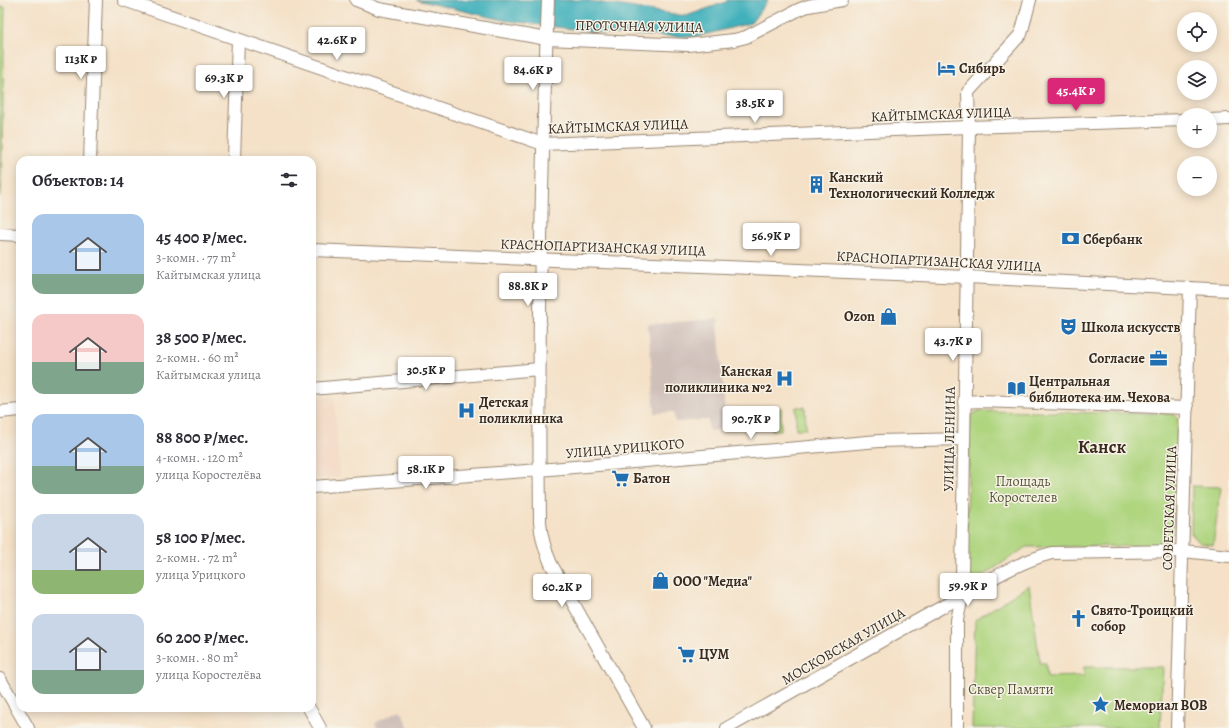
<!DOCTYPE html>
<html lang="ru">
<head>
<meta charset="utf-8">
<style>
	:root { --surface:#fff; --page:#f2f2f3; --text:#2b2b33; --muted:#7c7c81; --accent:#db2777 }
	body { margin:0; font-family:Alegreya,serif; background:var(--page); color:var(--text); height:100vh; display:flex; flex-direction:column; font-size:15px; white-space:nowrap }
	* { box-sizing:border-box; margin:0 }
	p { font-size:13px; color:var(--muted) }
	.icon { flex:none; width:22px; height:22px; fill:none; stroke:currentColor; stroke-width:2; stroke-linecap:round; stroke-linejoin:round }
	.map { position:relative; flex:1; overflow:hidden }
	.drawer { position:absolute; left:16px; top:156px; width:300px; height:556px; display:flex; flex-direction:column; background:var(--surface); border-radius:12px; box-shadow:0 2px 10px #0003 }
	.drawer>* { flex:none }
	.fabs { position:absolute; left:1177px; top:12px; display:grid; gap:8px }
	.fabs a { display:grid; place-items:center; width:40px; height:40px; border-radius:50%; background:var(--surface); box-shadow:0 2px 10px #0003; font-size:20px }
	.price { position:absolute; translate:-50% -34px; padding:0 9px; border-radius:4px; background:#fff; color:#222; font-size:13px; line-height:26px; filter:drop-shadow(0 1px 2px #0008) }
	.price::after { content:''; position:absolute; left:50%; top:24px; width:12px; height:9px; margin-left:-6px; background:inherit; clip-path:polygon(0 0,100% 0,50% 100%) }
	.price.selected { background:var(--accent); color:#fff }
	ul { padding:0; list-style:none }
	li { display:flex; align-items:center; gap:12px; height:100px; padding:0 16px }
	li span { display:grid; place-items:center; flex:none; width:112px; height:80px; border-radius:12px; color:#555 }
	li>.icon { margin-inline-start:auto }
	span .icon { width:48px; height:48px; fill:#fffc; stroke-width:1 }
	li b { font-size:17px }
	h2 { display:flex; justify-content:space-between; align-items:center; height:48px; padding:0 16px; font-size:17px }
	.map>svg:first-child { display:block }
</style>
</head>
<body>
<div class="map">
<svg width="1229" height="728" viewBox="0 0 1229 728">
	<rect width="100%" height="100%" fill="#f7f3e8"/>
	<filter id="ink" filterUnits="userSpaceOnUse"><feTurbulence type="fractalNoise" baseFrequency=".025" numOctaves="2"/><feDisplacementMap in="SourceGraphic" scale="8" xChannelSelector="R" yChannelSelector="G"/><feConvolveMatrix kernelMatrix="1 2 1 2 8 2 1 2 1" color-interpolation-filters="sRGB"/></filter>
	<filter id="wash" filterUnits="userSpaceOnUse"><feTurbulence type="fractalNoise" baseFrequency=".012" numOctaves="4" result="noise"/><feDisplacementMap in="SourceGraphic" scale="16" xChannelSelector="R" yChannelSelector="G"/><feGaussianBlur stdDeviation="0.9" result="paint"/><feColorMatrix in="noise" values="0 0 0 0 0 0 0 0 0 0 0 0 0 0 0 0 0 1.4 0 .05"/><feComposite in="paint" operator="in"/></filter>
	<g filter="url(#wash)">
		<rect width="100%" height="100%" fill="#f4e1c7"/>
		<path fill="#f3d4be" d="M334,395L340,477L312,479V397Z"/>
		<g fill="#cfc0ba">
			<path d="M718,319L726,429L709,431L708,420L675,422L674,412L655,413L648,324Z"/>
			<path d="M400,710L409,728H377L375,723Z"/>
		</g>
		<g fill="#afd57f" stroke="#75804e">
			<path d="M0,7H5L1,196H0Z"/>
			<path d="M796,407H805L806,429H796Z"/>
			<path d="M771,408H781V430H772Z"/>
			<path d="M979,411L1174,414L1178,419L1173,531C1170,541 1166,543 1157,546L1026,547L971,584L965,579L970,419L973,414Z"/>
			<path d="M1192,486L1221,487L1213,545L1200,543L1191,533Z"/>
			<path d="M1029,585L1040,663H1046L1047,677L1084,676V667H1163L1160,728H972L975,620Z"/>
		</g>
		<path fill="#42b1bc" stroke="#3e6e6d" d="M416,0H584L686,16L726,2L727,0H768L751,23L695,37L609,34L503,20Z"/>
	</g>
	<g filter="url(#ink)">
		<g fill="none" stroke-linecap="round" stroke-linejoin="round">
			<defs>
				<g id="minor">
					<path d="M124,0L543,144L969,127L1184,120"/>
					<path d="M356,0L379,9L547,39L688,45L734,40L746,37L798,10L808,6L842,0"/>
					<path d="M548,0C541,174 538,348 540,522C541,537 545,550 551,564L644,728"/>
					<path d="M1210,120L1229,119"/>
					<path d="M90,160L96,0"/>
					<path d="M234,160L238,40"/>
					<path d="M0,234L20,235"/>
					<path d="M312,250L967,277L1229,290"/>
					<path d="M312,389L539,369"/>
					<path d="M964,402L981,401L1187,408"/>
					<path d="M0,412L20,410"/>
					<path d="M312,487L539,470L879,441L964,439"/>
					<path d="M0,679L28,728"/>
					<path d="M309,708L320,728"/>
					<path d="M727,728C799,688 871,646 944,606C979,587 1013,563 1052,553L1183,551L1229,556"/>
					<path d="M957,728V620L962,597V578L969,127L968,92L1021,34L1030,0"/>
					<path d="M1177,728L1190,288"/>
				</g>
			</defs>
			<use href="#minor" stroke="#988672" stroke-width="14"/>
			<use href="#minor" stroke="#fff" stroke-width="12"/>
		</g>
	</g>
	<defs>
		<symbol id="hotel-bare" viewBox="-9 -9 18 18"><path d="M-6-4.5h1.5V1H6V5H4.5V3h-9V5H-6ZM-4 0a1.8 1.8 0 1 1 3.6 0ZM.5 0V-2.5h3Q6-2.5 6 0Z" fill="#1f6fb2" stroke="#f7f3e8" stroke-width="2.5" paint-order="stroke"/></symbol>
		<symbol id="building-bare" viewBox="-9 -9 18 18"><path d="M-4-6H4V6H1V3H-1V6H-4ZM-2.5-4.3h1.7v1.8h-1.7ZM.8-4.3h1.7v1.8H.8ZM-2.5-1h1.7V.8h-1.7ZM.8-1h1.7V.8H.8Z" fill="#1f6fb2" stroke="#f7f3e8" stroke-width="2.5" paint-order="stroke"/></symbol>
		<symbol id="bank-bare" viewBox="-9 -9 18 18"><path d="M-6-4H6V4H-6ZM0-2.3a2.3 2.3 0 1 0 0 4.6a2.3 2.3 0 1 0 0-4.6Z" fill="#1f6fb2" stroke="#f7f3e8" stroke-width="2.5" paint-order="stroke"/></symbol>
		<symbol id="shop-bare" viewBox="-9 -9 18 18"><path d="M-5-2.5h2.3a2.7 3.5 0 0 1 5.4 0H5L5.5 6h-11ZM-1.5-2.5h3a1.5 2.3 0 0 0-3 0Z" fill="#1f6fb2" stroke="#f7f3e8" stroke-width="2.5" paint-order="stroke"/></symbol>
		<symbol id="theatre-bare" viewBox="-9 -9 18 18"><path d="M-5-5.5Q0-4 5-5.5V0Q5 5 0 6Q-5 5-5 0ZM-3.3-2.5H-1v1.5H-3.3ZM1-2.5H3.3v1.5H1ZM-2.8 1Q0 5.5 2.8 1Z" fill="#1f6fb2" stroke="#f7f3e8" stroke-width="2.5" paint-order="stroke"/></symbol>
		<symbol id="office-bare" viewBox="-9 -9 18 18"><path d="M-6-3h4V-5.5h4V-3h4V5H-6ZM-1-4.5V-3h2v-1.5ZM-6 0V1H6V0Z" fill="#1f6fb2" stroke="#f7f3e8" stroke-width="2.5" paint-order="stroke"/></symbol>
		<symbol id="hospital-bare" viewBox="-9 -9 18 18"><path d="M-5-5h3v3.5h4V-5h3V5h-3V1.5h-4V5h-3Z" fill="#1f6fb2" stroke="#f7f3e8" stroke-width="2.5" paint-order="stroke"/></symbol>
		<symbol id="library-bare" viewBox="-9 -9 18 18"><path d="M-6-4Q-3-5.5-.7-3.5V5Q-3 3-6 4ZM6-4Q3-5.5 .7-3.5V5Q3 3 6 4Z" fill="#1f6fb2" stroke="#f7f3e8" stroke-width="2.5" paint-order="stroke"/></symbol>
		<symbol id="supermarket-bare" viewBox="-9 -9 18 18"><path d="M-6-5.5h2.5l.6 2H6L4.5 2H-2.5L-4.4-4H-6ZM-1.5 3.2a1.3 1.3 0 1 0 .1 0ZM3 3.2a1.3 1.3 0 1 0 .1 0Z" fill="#1f6fb2" stroke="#f7f3e8" stroke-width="2.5" paint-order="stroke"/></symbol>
		<symbol id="church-bare" viewBox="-9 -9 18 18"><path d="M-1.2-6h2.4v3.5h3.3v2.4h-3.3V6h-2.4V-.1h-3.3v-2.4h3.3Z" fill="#1f6fb2" stroke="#f7f3e8" stroke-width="2.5" paint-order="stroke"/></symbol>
		<symbol id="sight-bare" viewBox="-9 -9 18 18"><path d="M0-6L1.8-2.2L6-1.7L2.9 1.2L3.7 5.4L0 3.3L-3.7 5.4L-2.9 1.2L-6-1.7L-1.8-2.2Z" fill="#1f6fb2" stroke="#f7f3e8" stroke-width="2.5" paint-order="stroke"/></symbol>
	</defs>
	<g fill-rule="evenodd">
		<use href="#hotel-bare" x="934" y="56" width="25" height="25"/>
		<use href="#building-bare" x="804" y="172" width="25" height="25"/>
		<use href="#bank-bare" x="1058" y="226" width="25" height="25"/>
		<use href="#shop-bare" x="876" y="304" width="25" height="25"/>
		<use href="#theatre-bare" x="1056" y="314" width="25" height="25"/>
		<use href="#office-bare" x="1146" y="346" width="25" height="25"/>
		<use href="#hospital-bare" x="772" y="366" width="25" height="25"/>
		<use href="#library-bare" x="1004" y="376" width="25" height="25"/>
		<use href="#hospital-bare" x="454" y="398" width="25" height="25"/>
		<use href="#supermarket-bare" x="608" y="466" width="25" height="25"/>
		<use href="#shop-bare" x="648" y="568" width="25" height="25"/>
		<use href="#church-bare" x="1066" y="606" width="25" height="25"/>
		<use href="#supermarket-bare" x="674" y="642" width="25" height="25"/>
		<use href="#sight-bare" x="1088" y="692" width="25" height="25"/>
	</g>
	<g text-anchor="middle" stroke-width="3" stroke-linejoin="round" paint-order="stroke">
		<g font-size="14" fill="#3b2a1e" stroke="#f7f3e8">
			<text transform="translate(639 26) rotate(1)" y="5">ПРОТОЧНАЯ УЛИЦА</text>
			<text transform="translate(941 114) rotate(-2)" y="5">КАЙТЫМСКАЯ УЛИЦА</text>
			<text transform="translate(618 126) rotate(-2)" y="5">КАЙТЫМСКАЯ УЛИЦА</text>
			<text transform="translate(603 247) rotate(2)" y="5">КРАСНОПАРТИЗАНСКАЯ УЛИЦА</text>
			<text transform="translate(939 261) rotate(3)" y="5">КРАСНОПАРТИЗАНСКАЯ УЛИЦА</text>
			<text transform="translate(949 439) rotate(-89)" y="5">УЛИЦА ЛЕНИНА</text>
			<text transform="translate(625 448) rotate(-5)" y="5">УЛИЦА УРИЦКОГО</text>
			<text transform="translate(1169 508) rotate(-88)" y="5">СОВЕТСКАЯ УЛИЦА</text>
			<text transform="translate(843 646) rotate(-30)" y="5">МОСКОВСКАЯ УЛИЦА</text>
		</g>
		<g font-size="14" font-weight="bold" fill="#3b2a1e" stroke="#f7f3e8" text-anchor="start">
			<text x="959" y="73">Сибирь</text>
			<text x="829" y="182">Канский<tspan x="829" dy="16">Технологический Колледж</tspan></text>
			<text x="1083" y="244">Сбербанк</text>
			<text x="875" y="321" text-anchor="end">Ozon</text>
			<text x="1081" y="332">Школа искусств</text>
			<text x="1145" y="363" text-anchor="end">Согласие</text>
			<text x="772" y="376" text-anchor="end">Канская<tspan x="772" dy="16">поликлиника №2</tspan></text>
			<text x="1029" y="386">Центральная<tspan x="1029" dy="16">библиотека им. Чехова</tspan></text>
			<text x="479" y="407">Детская<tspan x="479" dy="16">поликлиника</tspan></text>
			<text x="633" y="483">Батон</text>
			<text x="673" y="586">ООО "Медиа"</text>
			<text x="1091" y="615">Свято-Троицкий<tspan x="1091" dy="16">собор</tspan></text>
			<text x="699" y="659">ЦУМ</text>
			<text x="1114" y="710">Мемориал ВОВ</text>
		</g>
		<g font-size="14" fill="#585536" stroke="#f7f3e8">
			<text x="1023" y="486">Площадь<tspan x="1023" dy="16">Коростелев</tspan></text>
			<text x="1011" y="694">Сквер Памяти</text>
		</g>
		<g font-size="18" font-weight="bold" fill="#3b2a1e" stroke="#f7f3e8">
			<text x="1102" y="453">Канск</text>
		</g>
	</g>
</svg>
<div class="fabs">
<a><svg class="icon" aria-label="locate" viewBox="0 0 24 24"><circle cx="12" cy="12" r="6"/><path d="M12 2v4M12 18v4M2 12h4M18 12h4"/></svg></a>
<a><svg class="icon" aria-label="layers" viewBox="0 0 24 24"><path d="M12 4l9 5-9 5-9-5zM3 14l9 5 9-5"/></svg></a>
<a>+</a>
<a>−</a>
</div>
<b class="price" style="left:337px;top:61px">42.6K ₽</b>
<b class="price" style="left:81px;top:80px">113K ₽</b>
<b class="price" style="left:533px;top:91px">84.6K ₽</b>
<b class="price" style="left:224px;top:99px">69.3K ₽</b>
<b class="price selected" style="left:1076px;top:112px">45.4K ₽</b>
<b class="price" style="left:755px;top:124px">38.5K ₽</b>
<b class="price" style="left:771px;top:257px">56.9K ₽</b>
<b class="price" style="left:528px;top:307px">88.8K ₽</b>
<b class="price" style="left:953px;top:362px">43.7K ₽</b>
<b class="price" style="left:426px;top:391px">30.5K ₽</b>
<b class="price" style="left:751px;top:440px">90.7K ₽</b>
<b class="price" style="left:426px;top:490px">58.1K ₽</b>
<b class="price" style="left:968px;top:607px">59.9K ₽</b>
<b class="price" style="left:562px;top:608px">60.2K ₽</b>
<section class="drawer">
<h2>Объектов: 14<svg class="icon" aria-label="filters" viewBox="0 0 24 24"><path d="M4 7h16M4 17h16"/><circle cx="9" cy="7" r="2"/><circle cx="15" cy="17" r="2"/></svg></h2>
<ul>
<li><span style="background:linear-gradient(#a9c7e8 75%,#7fa58c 0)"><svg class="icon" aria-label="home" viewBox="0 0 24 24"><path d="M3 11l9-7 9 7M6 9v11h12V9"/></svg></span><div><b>45 400 ₽/мес.</b><p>3-комн. · 77 m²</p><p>Кайтымская улица</p></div></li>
<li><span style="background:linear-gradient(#f6c9c9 60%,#7fa58c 0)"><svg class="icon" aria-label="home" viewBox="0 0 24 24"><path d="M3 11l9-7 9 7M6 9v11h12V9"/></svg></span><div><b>38 500 ₽/мес.</b><p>2-комн. · 60 m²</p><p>Кайтымская улица</p></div></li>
<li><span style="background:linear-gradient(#a9c7e8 65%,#7fa58c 0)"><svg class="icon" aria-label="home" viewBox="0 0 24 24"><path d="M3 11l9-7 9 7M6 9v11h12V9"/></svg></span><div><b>88 800 ₽/мес.</b><p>4-комн. · 120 m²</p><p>улица Коростелёва</p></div></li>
<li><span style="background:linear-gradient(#c9d6e8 70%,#8fb573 0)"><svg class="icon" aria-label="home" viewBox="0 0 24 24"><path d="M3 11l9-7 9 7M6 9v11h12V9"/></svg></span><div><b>58 100 ₽/мес.</b><p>2-комн. · 72 m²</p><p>улица Урицкого</p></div></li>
<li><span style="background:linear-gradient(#c9d6e8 70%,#7fa58c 0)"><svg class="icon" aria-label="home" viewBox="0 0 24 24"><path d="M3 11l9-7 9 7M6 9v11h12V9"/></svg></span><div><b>60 200 ₽/мес.</b><p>3-комн. · 80 m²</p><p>улица Коростелёва</p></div></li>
</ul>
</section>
</div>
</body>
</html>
